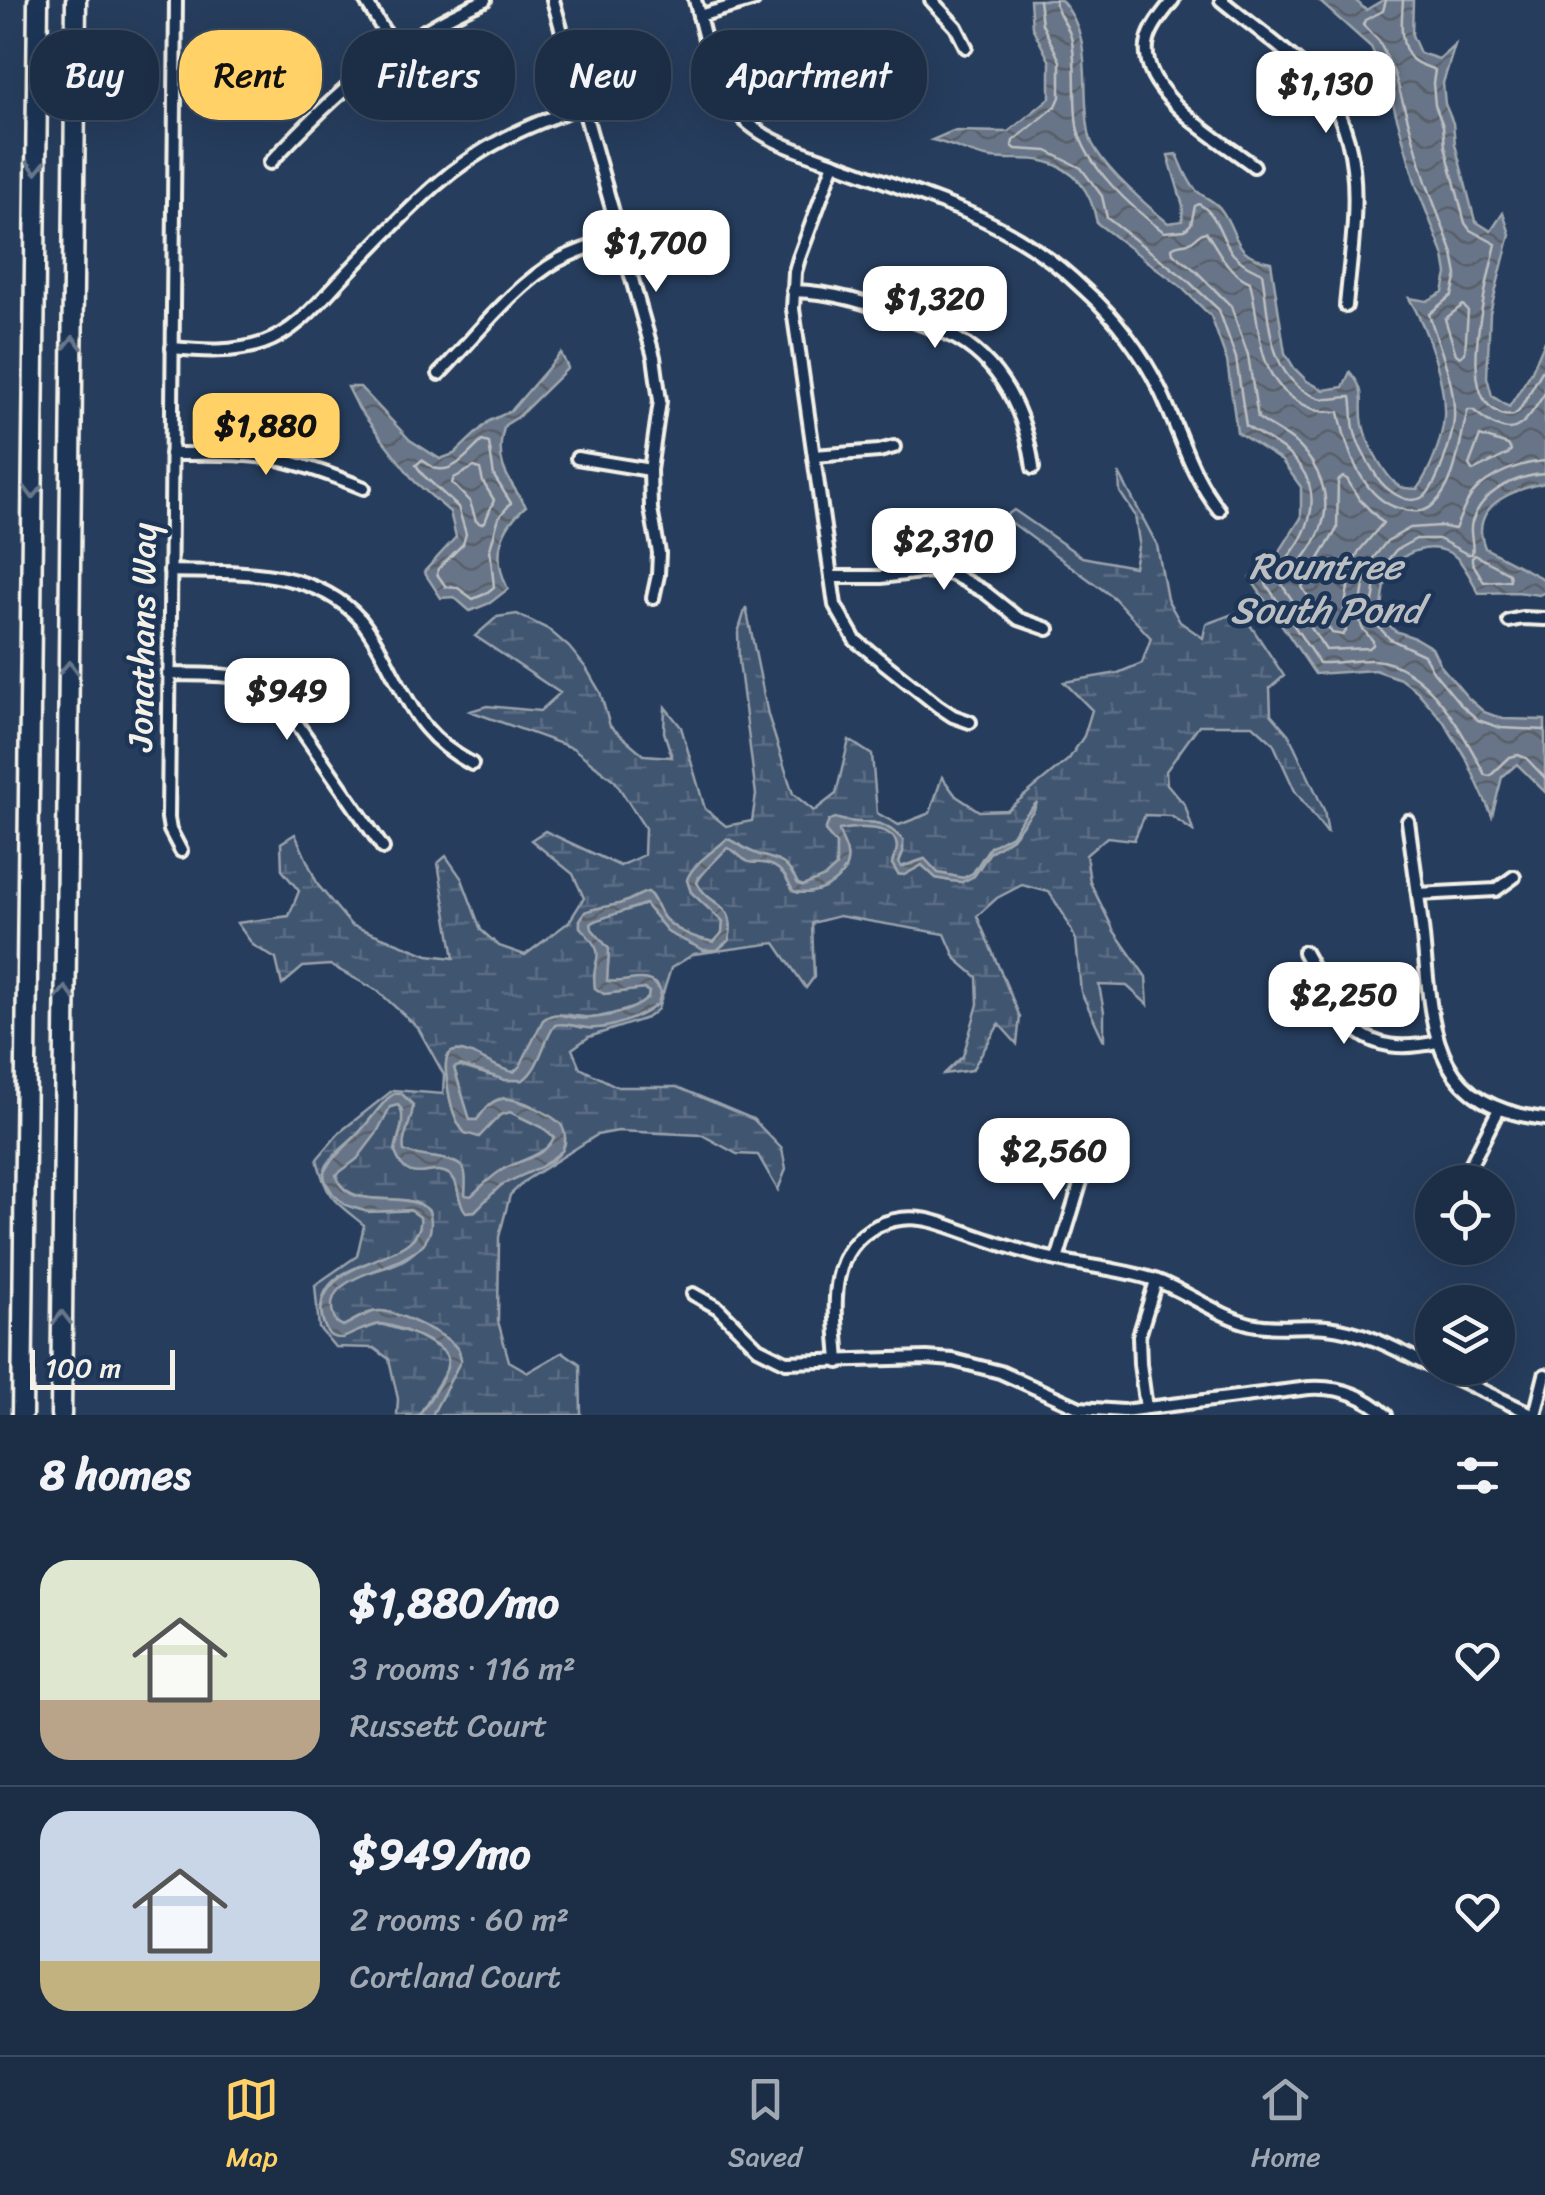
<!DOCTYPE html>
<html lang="en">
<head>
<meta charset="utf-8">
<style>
	:root { --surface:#1c2e46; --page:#293a51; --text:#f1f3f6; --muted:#a0a8b3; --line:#3a4a5f; --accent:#ffd166 }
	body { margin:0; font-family:Sriracha,sans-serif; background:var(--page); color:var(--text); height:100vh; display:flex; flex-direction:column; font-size:38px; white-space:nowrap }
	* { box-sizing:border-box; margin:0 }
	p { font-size:32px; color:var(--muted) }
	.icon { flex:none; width:55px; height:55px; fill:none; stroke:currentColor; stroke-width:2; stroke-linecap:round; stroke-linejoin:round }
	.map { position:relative; height:1415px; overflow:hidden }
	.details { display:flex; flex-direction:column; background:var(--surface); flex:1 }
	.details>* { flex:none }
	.hud { position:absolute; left:30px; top:30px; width:1000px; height:90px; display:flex; gap:20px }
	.fabs { position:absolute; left:1415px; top:1165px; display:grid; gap:20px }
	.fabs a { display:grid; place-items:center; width:100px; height:100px; border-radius:50%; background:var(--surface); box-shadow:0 10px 40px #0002,0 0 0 2px var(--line); font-size:50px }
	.scale { position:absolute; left:30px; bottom:25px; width:145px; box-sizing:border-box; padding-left:10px; border:5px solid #f4f1e8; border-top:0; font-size:28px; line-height:35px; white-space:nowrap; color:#f4f1e8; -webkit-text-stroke:8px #1d3557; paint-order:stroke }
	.price { position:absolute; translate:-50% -85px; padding:0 22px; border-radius:20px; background:#fff; color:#222; font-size:32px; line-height:65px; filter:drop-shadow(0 2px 5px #0008) }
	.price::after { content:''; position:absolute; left:50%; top:60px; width:30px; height:22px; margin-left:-15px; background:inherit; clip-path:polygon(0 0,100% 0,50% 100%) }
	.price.selected { background:var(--accent); color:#111 }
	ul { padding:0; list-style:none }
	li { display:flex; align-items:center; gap:30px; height:250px; padding:0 40px }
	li+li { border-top:2px solid var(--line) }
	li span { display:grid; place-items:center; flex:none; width:280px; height:200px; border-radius:30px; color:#555 }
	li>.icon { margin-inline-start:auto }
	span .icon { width:120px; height:120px; fill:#fffc; stroke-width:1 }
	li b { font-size:42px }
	h2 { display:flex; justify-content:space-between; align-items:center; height:120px; padding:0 40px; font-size:42px }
	.pill { padding:0 35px; border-radius:40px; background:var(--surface); box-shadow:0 10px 40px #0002,0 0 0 2px var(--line); font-size:35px; line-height:90px }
	.pill.selected { background:var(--accent); color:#111 }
	.tabs { display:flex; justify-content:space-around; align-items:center; height:140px; border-top:2px solid var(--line); background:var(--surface); font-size:28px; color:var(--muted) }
	.tabs a { display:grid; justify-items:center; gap:5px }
	.tabs .selected { color:var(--accent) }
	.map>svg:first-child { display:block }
</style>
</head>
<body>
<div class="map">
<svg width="1545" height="1415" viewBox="0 0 1545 1415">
	<defs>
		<pattern id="wetland-marsh" width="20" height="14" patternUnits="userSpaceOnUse" patternTransform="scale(2.5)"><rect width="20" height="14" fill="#40546f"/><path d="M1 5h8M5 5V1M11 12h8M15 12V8" fill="none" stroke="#5c6d84"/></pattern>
		<pattern id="water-waves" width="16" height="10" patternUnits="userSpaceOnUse" patternTransform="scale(2.5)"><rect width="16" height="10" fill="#677588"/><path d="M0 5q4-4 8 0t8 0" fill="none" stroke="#585e67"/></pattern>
	</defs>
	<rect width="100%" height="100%" fill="#263d5d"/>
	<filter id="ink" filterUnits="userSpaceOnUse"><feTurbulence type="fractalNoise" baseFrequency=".01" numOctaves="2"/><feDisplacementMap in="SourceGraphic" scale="20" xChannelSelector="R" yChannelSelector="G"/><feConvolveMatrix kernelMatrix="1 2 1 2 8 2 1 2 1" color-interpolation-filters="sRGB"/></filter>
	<g filter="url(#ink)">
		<path fill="url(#wetland-marsh)" stroke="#9aa2ac" stroke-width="2.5" d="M1119,473L1157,545L1167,599L1180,622L1203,638L1206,624L1241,611L1284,676L1270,688L1271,714L1289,735L1324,810L1328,834L1295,791L1273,743L1253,725H1199L1166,771L1167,784L1185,805L1193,831L1171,816L1145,815L1134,840L1107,837L1086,855L1090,882L1114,931L1146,977L1148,1005L1127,986L1099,985L1104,1012V1041L1081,992L1076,940L1064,915L1049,892L1022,885L997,898L977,916L1020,1017L1017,1044L999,1024L972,1070L944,1074L963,1056L978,1004L977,977L956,959L945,934L839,916L812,923L814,977L806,988L775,943L694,954L671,968L658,1009L647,1018L589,1037L572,1049L580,1068L618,1087H677L753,1119L782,1149L786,1169L778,1190L758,1155L737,1154L702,1135L618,1131L597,1135L526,1180L510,1195L499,1237L498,1321L509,1361L528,1372L563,1352L580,1364L581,1415H432L461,1360C459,1352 460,1351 454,1345C442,1333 398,1312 380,1311C368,1310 354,1321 343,1326C334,1322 331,1317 331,1307C332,1274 377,1274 400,1262C418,1253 435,1233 429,1211C405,1187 358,1213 337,1180L338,1171C365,1153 376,1135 390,1107L398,1105C409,1119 396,1136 395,1152C410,1190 431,1161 450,1175C461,1183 455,1199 467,1212L475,1211C484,1202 493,1191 503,1184C521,1173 551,1168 563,1149C577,1123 519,1094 499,1099C489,1102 483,1112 477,1120H470L454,1068L456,1065L505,1080H523C540,1068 542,1043 555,1024C569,1022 581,1030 594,1028C610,1027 653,1015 659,1000C663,994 660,992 658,985C637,973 626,986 607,981L609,949L592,929L591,924C603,915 629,911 645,904L669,933L704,950H717L729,940C737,901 711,909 697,883C701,873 719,857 727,848C737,850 738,857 747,861C752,864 758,862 764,863C781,866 786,876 793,891C814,899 851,880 847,854C846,846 840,838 838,830C853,827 896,823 897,847C897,853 893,858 892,864L898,874L904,875L922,865L936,878L951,881L962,882L974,876L990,852L1012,838L1035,805L1022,819L1012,835L990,847L973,873L963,878L938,873L924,859L901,867L899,862L903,852V840C874,811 866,829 835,819L829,821L825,831L836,844V867L825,877L803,886L798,884C783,854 776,864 750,851C741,847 737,842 727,839C714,852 692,864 687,880L691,892L723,922L722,933L714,942C697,939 671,930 661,914C656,906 655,899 648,892C638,894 632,900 622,903C610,907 597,907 585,912L580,920V927L596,944L600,952L594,976L595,988L604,994L644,989L649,992L648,998L645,1003C630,1010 613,1014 598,1017C579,1020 558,1008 543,1020L520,1067L514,1072C493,1072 437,1019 447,1080C449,1098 453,1120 465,1133L479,1136L500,1115L510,1112L552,1133L554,1142C540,1156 520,1160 503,1170C491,1176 481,1187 471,1196L467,1197L465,1195C465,1187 466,1177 464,1170C458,1156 420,1159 404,1151C401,1136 412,1123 413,1105L401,1093C383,1097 374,1116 362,1129C352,1142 330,1154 325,1170C323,1178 327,1185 332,1192C347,1213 372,1212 396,1211C400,1211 408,1210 412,1211C419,1213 419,1216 422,1222C418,1233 413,1241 403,1247C375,1266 320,1266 321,1312C322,1324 327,1333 336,1338L380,1324L415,1334L445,1352L448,1360L446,1371L419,1415H397L398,1399L389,1359L374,1348L335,1347L319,1328L315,1285L357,1256L364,1225C333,1200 327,1199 317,1159L340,1132L393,1090L443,1094L444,1075L418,1028L378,991L330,965L303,967L282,985L276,959L253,945L237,923L289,916L299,891L282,870L281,843L295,834L318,885L351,925L428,955L454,958L438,863L446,856L462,879L481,930L499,946L525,955L569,922L584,898L573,874L531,840L545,831L620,866L644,855L645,828L615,781L573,748L470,711L487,706L540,711L560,693L475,636L497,617L517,614L548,629L569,647L586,668L600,692L610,726L644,755L672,757L664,732L665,707L681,727L705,809L726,826L752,821L756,795L739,661L738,633L746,607L768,715L793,794L814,811L836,794L849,740L872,755L877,813L899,825L930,813L942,777L956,796L979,811L1007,810L1069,759L1084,736L1092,710L1064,682L1118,673L1142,663L1151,638L1114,598L1004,517L1014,510L1082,557L1134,567L1139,542L1135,515L1120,492Z"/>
		<g fill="url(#water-waves)" stroke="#9fa7ae" stroke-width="2.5">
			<path d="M1030,0H1061C1088,29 1084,67 1086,104C1087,117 1087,131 1092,143C1105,169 1145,204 1168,223L1182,221L1183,206L1168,155L1177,154C1182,165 1187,180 1195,189C1202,197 1212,199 1220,208C1240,234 1231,255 1271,262L1285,353L1294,368L1307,381L1324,390L1343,387L1350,372C1369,395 1358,399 1363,425C1366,441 1386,480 1401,487C1406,489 1411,488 1417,489C1430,471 1442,441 1444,417C1446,382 1427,328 1409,298L1427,301L1443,292L1447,274L1444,256L1416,185L1386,79L1371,47L1318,0H1355L1366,10L1383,0H1413L1412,35L1420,53L1439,59L1455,45L1443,83L1445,104L1453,123L1455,144L1475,221L1491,231L1503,213L1510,234L1490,313L1487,377L1492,396L1509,407L1531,373L1545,341V483C1521,488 1481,500 1481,531C1481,537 1483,542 1485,548L1545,580V592L1539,595L1517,592L1479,593C1473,583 1466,567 1457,558C1436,539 1399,550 1388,575C1383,587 1383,604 1381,616L1395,631L1415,638L1432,648L1441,666L1468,698L1484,712L1503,719L1545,720V792L1517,764L1502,777L1492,816L1466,758L1444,722L1417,691L1401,679L1375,670L1315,674L1250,578L1275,559L1301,518V487L1282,461L1237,432L1227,361L1211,316L1180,286L1097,223C1091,191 1076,169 1043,161C1025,157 1004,161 986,157C968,153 951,144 932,140L953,131L1008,132L1050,98V62L1032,27Z"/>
			<path d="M561,353L568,368L518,417L505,425C493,460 507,478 526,506C499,529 492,557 508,589L490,603L470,611L454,597L441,598L424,572L456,537L450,512L415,482L359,409L348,387H360L410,440L440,459L454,454L489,421L511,411Z"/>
			<path d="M1037,802L1034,810L1012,838L990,852L974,876L962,882L951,881L936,878L922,865L904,875L898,874L892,864C893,858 897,853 897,847C896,823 854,827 839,830C840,838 846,846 847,854C851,880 814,899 793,891C786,876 781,866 764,863C759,862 752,864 747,861C738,857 737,850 727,848L699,877L697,883C711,909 737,901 729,940L717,950H704L669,933L645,904L594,921L591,924L592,929L609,949L607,981C627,985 648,968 661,992L658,1004C640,1017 610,1030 588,1028C576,1027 567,1022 555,1025C542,1043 540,1068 523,1080H505L461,1065L454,1068L470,1120H477C484,1111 490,1101 502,1099C516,1097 554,1115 562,1126C567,1135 565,1142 562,1151L541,1167L501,1185L475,1211L466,1212C455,1199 461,1183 450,1175C431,1161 410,1191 395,1152L402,1125V1110L398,1105L390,1107L376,1134L357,1159L336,1175C347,1215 406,1187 429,1211C450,1279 306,1259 336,1322L343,1326C354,1321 368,1311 380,1311C398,1312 442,1333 454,1345C460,1351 459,1352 461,1360L432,1415H419C427,1403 450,1373 448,1359C446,1345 394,1324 380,1324C369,1325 353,1334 343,1338C332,1338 329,1337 325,1327C320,1313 320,1302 328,1290C350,1256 426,1257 420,1217L410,1210L368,1212L345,1205L333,1194L325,1181L324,1172L330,1162L360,1132L387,1099L395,1093H401L413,1105C412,1123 401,1137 404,1151C420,1159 458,1156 464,1170C467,1177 465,1187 465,1195L471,1196C481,1188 490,1177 502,1170C519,1160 546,1157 554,1137L542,1127L510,1112L500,1115L479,1137L465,1133C453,1120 449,1098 447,1080C437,1019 493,1072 514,1072L520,1066L543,1020C555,1011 561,1016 575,1018C597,1020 632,1013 648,998L649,992L644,989L604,994L595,988C590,951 612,962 580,927V920L585,912C597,907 610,907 622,903C632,900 639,894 648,892C655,899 656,906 661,914C671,930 697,939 714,942L722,933L723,922L691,892L687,880C692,864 714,851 727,839C737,842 741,847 750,851C775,863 783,854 798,884L803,886L825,877L836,867V844L825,831L829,821L835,818C866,829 874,811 903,840V852L899,862L901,867L925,859L938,873L963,878L973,873L990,847L1012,835L1022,819Z"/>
		</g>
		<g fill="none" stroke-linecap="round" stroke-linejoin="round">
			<g stroke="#bcbfc2" stroke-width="2.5">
				<path d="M1039,0L1042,24L1060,61V97L1056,106L1013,141L1012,146L1016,149L1047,151L1081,168L1102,196L1107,218L1186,279L1219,310L1236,358L1246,426C1259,435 1274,442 1286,452C1334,491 1307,547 1266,578V584L1319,663C1337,664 1356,659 1374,660C1428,664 1464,734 1485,775L1490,776L1510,757L1518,755L1526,758L1545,778"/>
				<path d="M1055,0C1056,15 1070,25 1072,42C1077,70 1073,99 1077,126C1084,165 1133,209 1164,232L1185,230L1191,224L1195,206L1199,204C1219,215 1220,238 1233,254C1242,264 1251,268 1262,273C1270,318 1266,380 1319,398C1329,401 1341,397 1351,397C1353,407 1352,418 1354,428C1357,445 1368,462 1377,477C1385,489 1407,507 1423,497C1437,489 1453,435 1454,419C1456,383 1439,348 1429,314L1452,295L1457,275L1453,254L1426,182L1395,75L1379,41L1363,25L1365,20L1383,11L1386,0"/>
				<path d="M1403,0C1402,19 1398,44 1412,59C1418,65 1429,67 1435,70L1433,83L1435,105L1443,126L1445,146L1465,223L1470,230L1496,244C1488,279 1458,386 1493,409C1501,414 1504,417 1514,415L1519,411L1545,366"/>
				<path d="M1463,305L1468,311L1465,353L1460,357L1456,354L1445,319Z"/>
				<path d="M1545,393C1521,430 1513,443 1473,410H1468C1459,439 1458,481 1434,504C1425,513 1416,512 1405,510C1362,502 1346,448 1339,412C1332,411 1323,413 1316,410C1253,388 1263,333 1250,282C1226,271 1220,252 1206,232C1198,233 1196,240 1188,243C1181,245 1177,244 1172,248L1173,253L1195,270L1231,306L1248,355L1258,418C1270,427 1286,434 1298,445C1318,465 1332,497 1322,525C1315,548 1296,567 1282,585L1326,650L1369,648L1373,645V641L1362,628L1359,617L1366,571L1370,562L1387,541L1410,528L1440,526L1455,529C1460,518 1465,503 1473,493C1490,474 1520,463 1545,461"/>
				<path d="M1480,436L1508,445L1511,450L1508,454L1473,471L1469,465Z"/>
				<path d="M482,441L489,443L494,476L511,503L499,517L490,549L494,587L485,594L473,599L458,588L446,587L437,574L438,569L463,544L466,534L458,507L423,475L416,465L422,460C427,463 432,468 438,469C455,472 471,451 482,441Z"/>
				<path d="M474,467L480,469L483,482L494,500L485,522L481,524L476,521L470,502L452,483L454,478Z"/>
				<path d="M1545,474C1515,476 1482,491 1472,522C1468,533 1475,544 1472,554H1467L1439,539H1416L1396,550L1378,572L1371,614L1373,621L1390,639L1424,655L1433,671L1460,704L1478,720L1501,728L1545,730"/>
				<path d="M1343,477L1347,479L1359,499L1383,523L1359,551L1352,564L1344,611L1346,631L1343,635L1332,633L1302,587L1337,529L1338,481Z"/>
				<path d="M1475,555L1509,573L1510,580L1484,582L1472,562V558Z"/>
			</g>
			<defs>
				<g id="street">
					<path d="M176,0L168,818L170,830L181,851"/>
					<path d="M365,0L384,31L397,47"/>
					<path d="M553,0L654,357L660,401L650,470L651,509L659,553L658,575L653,598"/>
					<path d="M695,0C705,36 711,76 733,107C758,142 807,153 845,167C885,182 926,196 966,212C1010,230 1052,258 1086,291C1115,317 1142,353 1159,388C1179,429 1190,474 1219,510"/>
					<path d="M931,0L956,27L966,47"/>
					<path d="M1173,0C1164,12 1152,25 1148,40C1135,91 1219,139 1254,166"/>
					<path d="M1221,0C1250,24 1283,47 1310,73C1373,135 1353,228 1346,306"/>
					<path d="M699,16L754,0"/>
					<path d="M270,163C334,94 398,37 485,0"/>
					<path d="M834,163L799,258L795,272L793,309L835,605L855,640L938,706L953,716L970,722"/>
					<path d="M793,291C834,292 868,303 906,318C920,324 936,328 950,335C1001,360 1026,414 1033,468"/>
					<path d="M172,348C202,351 234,353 263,343C297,331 320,301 344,276C374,245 404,213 436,185C480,146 528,125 583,106"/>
					<path d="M439,374C475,337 514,285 559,260C578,250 598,244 619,238"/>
					<path d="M171,454C207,454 246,452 282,460C310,467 337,477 364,488"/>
					<path d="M814,456L879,451L894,447"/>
					<path d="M577,458L650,470"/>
					<path d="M170,571C235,573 312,566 360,619C373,635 383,654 392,672C416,716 426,739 472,764"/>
					<path d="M831,577H881L928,571L952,574L985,592L1019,619L1048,629"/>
					<path d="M1509,621L1522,618L1545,619"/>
					<path d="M168,674C207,675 247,670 278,696L383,848"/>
					<path d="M1408,821C1413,859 1419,898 1423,936C1432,1029 1431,1106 1545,1119"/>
					<path d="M1418,894L1496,890L1514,877"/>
					<path d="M1304,952C1339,1014 1355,1061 1437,1042"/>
					<path d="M1464,1178L1499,1109"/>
					<path d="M1057,1260L1082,1178L1081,1149"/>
					<path d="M693,1294L718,1308L758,1348L786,1362L927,1358L953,1360L1000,1372L1080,1408L1123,1411L1309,1388C1339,1386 1364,1395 1386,1415"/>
					<path d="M839,1362C836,1313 824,1253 877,1226C890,1220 906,1217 921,1219C933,1220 945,1225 957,1229C983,1238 1010,1248 1036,1255C1075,1266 1116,1267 1155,1280C1188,1292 1218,1316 1251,1324C1276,1330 1302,1324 1327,1327C1365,1331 1399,1351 1432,1367"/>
					<path d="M1434,1368L1534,1415"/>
					<path d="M1146,1408L1140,1364L1139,1336L1156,1281"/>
					<path d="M1535,1415L1545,1375"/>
				</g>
				<g id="highway">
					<path d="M22,1415L38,0"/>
					<path d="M61,1415L76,0"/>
				</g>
			</defs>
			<use href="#street" stroke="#f4f1e8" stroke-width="18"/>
			<use href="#highway" stroke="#f4f1e8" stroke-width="25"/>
			<use href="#street" stroke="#1d3557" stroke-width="10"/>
			<use href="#highway" stroke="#1d3557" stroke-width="18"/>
		</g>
		<defs><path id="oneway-chevron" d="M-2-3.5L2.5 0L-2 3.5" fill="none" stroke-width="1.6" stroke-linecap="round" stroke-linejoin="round" transform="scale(2.5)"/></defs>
		<g stroke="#68778a">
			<use href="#oneway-chevron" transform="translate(36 167) rotate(91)"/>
			<use href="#oneway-chevron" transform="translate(73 343) rotate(-89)"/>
			<use href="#oneway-chevron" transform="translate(33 492) rotate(91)"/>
			<use href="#oneway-chevron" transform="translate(69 668) rotate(-89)"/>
			<use href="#oneway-chevron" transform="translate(65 993) rotate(-89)"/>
			<use href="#oneway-chevron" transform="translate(62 1318) rotate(-90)"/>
		</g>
	</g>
	<g text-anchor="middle" stroke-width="9" stroke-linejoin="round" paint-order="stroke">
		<g font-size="35" fill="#f4f1e8" stroke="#1d3557">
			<text transform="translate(142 637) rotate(-89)" y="12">Jonathans Way</text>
		</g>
		<g font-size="38" font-style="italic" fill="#bcbfc2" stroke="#1d3557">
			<text x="1326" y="579">Rountree<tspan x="1326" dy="44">South Pond</tspan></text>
		</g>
	</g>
</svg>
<div class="fabs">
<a><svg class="icon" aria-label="locate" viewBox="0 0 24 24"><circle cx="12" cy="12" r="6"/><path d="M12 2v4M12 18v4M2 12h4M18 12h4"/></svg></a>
<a><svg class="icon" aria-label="layers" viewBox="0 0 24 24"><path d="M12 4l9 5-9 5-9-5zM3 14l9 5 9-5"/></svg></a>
</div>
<div class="scale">100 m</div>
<b class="price" style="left:1326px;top:136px">$1,130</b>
<b class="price" style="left:656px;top:295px">$1,700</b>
<b class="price" style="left:935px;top:351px">$1,320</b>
<b class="price selected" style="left:266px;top:478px">$1,880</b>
<b class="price" style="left:944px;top:593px">$2,310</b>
<b class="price" style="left:287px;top:743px">$949</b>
<b class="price" style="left:1344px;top:1047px">$2,250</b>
<b class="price" style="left:1054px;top:1203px">$2,560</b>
<div class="hud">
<a class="pill">Buy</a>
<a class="pill selected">Rent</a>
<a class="pill">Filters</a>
<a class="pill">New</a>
<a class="pill">Apartment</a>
</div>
</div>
<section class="details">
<h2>8 homes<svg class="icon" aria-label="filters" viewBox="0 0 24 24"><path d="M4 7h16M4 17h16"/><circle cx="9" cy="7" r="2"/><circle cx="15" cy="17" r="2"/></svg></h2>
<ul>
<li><span style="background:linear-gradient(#dfe7d0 70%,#b9a48a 0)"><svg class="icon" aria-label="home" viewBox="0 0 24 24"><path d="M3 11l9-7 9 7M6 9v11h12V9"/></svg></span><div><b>$1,880/mo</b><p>3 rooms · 116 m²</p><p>Russett Court</p></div><svg class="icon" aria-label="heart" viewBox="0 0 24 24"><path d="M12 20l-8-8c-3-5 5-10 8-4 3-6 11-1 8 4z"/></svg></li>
<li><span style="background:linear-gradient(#c9d6e8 75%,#c2b280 0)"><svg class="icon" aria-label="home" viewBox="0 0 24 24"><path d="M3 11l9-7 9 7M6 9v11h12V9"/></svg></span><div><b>$949/mo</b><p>2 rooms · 60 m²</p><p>Cortland Court</p></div><svg class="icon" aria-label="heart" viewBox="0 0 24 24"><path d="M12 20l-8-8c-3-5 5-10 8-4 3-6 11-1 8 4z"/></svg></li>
</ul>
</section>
<nav class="tabs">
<a class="selected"><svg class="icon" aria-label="map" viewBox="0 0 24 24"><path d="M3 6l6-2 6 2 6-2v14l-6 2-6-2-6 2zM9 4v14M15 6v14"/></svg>Map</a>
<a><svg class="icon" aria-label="saved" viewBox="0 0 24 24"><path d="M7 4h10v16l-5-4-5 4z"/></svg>Saved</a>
<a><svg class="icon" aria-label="home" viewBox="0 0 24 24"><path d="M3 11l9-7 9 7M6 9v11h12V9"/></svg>Home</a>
</nav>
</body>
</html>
